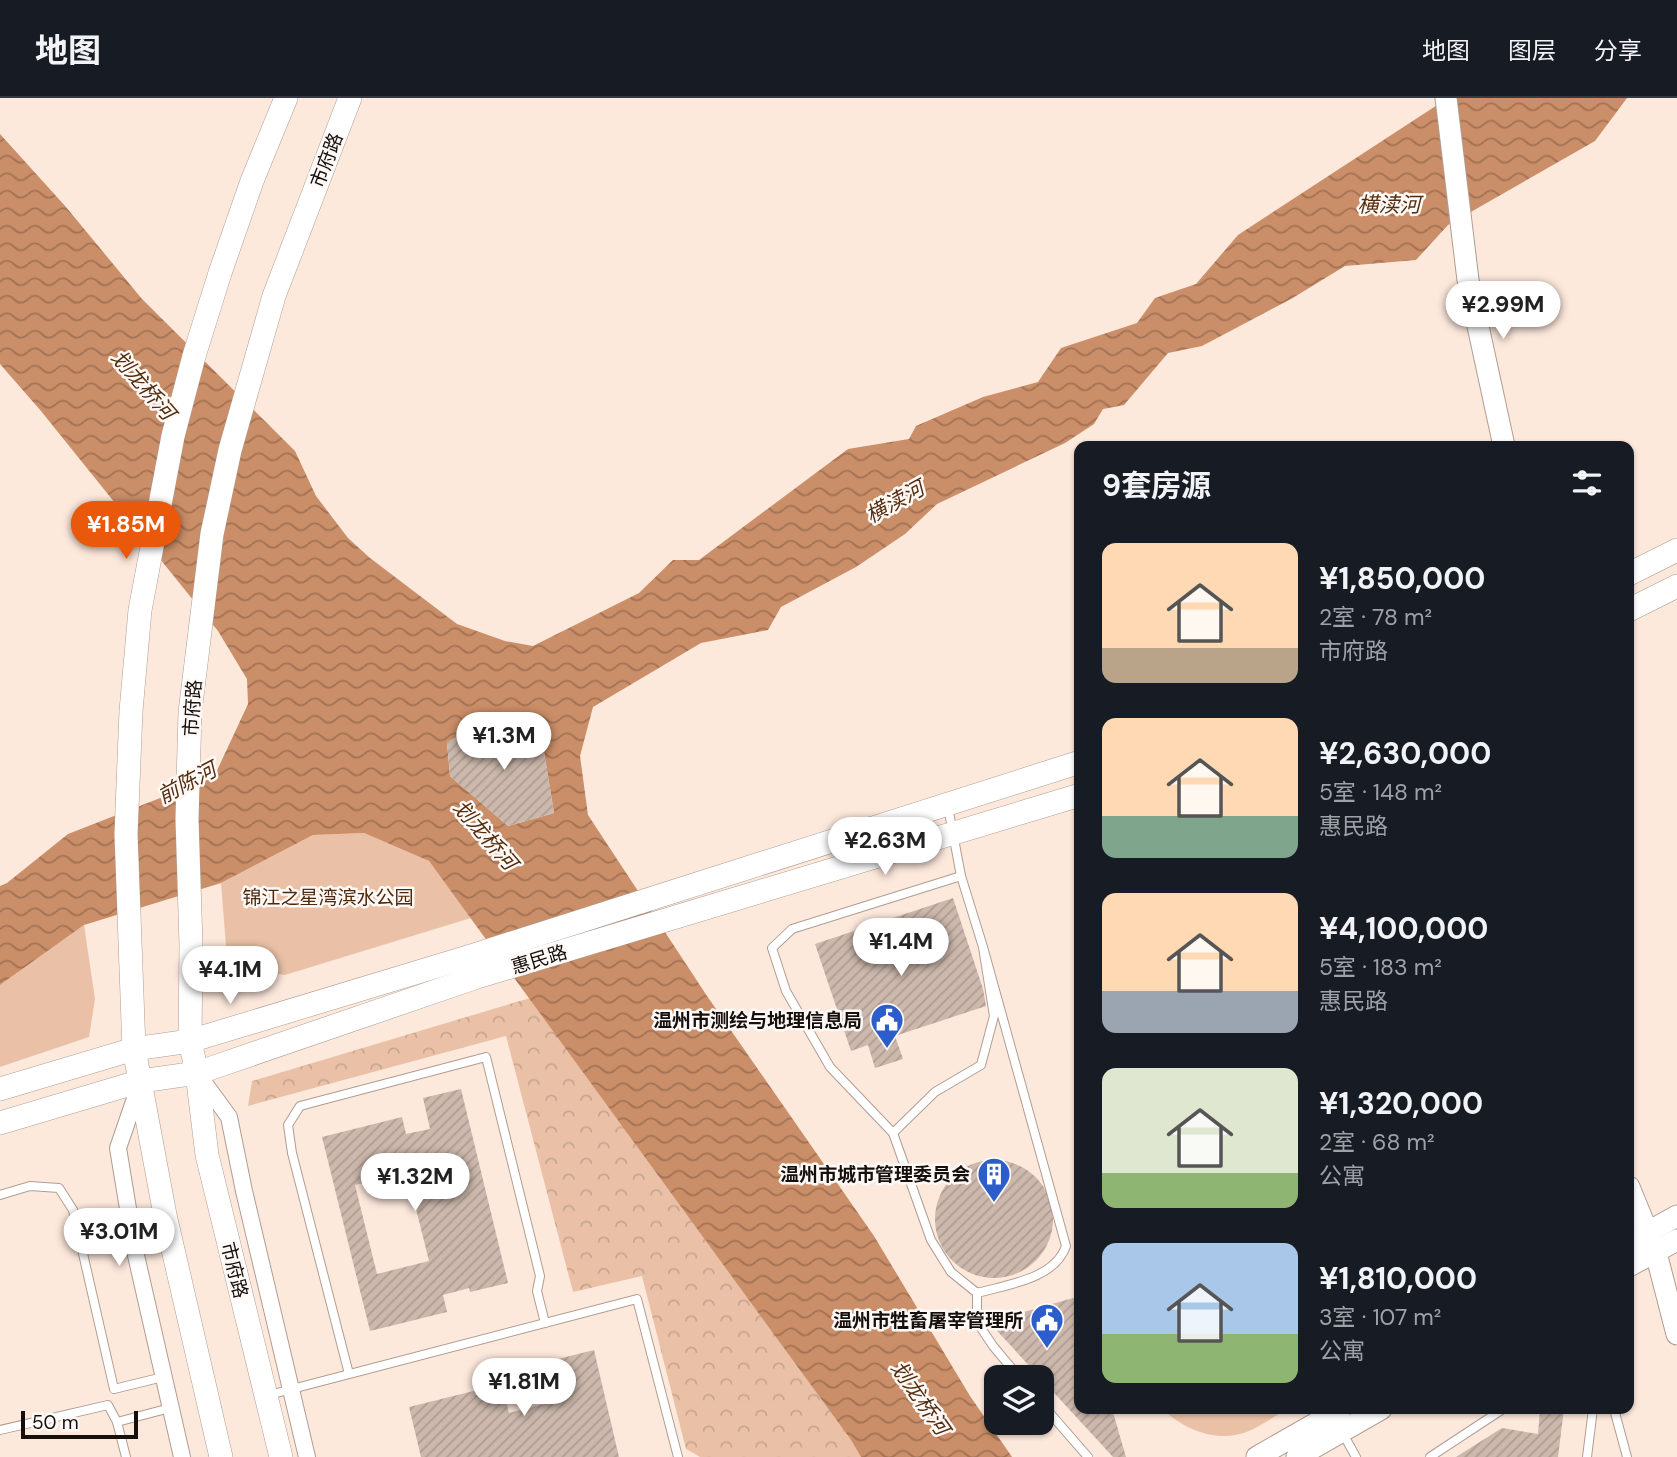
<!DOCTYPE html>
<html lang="zh">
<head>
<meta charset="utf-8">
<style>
	:root { --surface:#171b24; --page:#242831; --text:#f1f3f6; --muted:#9ea1a6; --line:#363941; --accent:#ea580c }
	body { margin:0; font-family:"DM Sans","Noto Sans SC",sans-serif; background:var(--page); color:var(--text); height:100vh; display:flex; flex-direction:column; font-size:26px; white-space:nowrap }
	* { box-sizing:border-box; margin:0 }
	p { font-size:23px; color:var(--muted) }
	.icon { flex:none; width:38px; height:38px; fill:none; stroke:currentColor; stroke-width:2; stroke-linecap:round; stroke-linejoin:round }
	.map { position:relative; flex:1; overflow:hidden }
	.details { position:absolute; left:1074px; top:343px; width:560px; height:973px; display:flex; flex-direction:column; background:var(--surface); border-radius:14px; box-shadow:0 2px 5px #0004 }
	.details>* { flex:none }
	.buttons { position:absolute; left:984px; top:1267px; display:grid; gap:14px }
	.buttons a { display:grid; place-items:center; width:70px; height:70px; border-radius:14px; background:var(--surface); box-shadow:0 2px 5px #0004; font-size:35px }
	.scale { position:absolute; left:21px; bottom:18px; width:117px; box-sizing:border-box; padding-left:7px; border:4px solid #160f0b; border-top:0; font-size:19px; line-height:24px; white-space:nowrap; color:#160f0b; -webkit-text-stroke:5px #fdf9f7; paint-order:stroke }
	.price { position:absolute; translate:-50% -60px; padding:0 16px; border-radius:24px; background:#fff; color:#222; font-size:23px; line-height:46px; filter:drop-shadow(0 2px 4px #0008) }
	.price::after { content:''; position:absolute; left:50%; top:42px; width:21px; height:16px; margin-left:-10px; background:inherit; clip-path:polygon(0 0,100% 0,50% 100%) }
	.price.current { background:var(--accent); color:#fff }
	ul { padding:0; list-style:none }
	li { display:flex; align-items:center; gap:21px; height:175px; padding:0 28px }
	li span { display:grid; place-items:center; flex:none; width:196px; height:140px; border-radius:14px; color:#555 }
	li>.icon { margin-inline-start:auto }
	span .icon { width:84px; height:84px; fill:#fffc; stroke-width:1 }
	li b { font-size:30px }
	h2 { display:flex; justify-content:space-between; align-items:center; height:84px; padding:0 28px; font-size:30px }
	header { display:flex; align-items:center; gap:42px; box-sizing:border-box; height:98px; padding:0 35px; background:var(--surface); border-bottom:2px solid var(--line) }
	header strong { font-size:33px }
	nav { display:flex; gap:38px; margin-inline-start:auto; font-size:24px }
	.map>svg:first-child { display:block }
</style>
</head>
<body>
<header>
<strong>地图</strong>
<nav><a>地图</a><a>图层</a><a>分享</a></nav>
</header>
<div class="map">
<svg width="1677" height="1359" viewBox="0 0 1677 1359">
	<defs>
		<pattern id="forest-crowns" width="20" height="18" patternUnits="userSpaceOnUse" patternTransform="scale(1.75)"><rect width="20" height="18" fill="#eac1a7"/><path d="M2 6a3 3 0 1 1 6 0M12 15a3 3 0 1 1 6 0" fill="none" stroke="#c8a58e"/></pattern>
		<pattern id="water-waves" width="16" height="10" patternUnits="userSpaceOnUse" patternTransform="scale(1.75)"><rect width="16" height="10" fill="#ca8e68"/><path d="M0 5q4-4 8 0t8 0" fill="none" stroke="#a37254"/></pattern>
		<pattern id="building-hatch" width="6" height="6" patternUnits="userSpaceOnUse" patternTransform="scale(1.75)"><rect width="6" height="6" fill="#ccb8ac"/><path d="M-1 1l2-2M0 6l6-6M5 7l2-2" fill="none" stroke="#ae9d93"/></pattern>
	</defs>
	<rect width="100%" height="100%" fill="#fde8dc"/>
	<path fill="url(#forest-crowns)" d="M530,900L851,1342L861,1359H700L686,1351L642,1178L573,1194L506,938L248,1008L252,983Z"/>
	<g fill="#eac1a7">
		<path d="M364,735L429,763L471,820L285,877L250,871L226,848L221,785L313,737Z"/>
		<path d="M84,827L95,901L89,939L0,969V887Z"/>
		<path d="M1162,1311H1287C1275,1318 1262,1327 1249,1333C1218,1346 1185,1332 1162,1311Z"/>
	</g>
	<path fill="url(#water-waves)" fill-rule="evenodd" d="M1448,0H1627L1595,43L1448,127L1416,162L1345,168L1291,201L1202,248L1168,255L1124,307L1103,311L1094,326L1065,345L937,406L905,436L856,469L781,509L768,532L701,545L593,609L580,658L588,717L707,898L874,1138L970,1298L1012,1359H861L851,1342L429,763L364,735L313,737L221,785L84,827L0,887V788L7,785L68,736L214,679L248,606L247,581L218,533L41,313L0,266V36L66,109L142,201L295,353L316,398L348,440L370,460L457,526L505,543L533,548L639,495L673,462H699L848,351L909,341L916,328L983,299L1038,284L1061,250L1137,225L1155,200L1196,186L1238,137ZM540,629L554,715L508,728L450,678L447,644L467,634Z"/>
	<g fill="url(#building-hatch)" fill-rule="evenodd">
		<path d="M540,629L554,715L508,728L450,678L447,644L467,634Z"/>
		<path d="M953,800L983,891L986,908L895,938L903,961L875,970L868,947L851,953L815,846Z"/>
		<path d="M461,991L508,1185L470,1194L469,1190L443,1197L447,1214L370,1233L322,1039L402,1019L406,1036L430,1031L423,1000ZM407,1075L429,1163L377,1176L355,1087Z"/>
		<circle cx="994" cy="1121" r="59"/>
		<path d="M1080,1198V1311H1112L1126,1359H1113L989,1224Z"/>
		<path d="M594,1252L619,1359H421L409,1309L502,1286L509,1315L544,1306L534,1267Z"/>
		<path d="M1540,1311H1564L1558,1359H1456L1502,1330L1538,1336Z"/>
	</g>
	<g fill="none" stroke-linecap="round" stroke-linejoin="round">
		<defs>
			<g id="service">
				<path d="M948,709L961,778L983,849L994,918L981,967L935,994L893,1035L931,1142L951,1174L977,1195C1006,1187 1055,1181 1066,1148L983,849"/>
				<path d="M893,1035L830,969L786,893L772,850L792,831L961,778"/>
				<path d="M0,1097L30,1088L59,1090L73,1112L114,1291L163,1279"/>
				<path d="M977,1195V1224L993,1248L1019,1279"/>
				<path d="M349,1276L292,1055L288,1027L300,1008L486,959L540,1178L537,1193L545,1225"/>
				<path d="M269,1297L637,1201L678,1359"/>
				<path d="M1041,1305L1088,1359"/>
				<path d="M1614,1311L1627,1359"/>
				<path d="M0,1332L108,1307L117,1324"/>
				<path d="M1342,1334L1356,1359"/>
				<path d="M126,1359L117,1324L170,1310"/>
				<path d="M1430,1359L1503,1311"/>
				<path d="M1587,1359L1593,1311"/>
			</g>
			<g id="minor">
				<path d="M199,978L229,1019L244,1093L307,1359"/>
				<path d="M139,989L118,1050L135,1153L182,1359"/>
			</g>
			<g id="tertiary">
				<path d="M1446,0L1468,182L1504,348"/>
				<path d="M1629,1089L1656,1155L1677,1236"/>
				<path d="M1629,1145L1677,1118"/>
				<path d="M1629,1168L1677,1142"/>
				<path d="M1257,1359L1341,1311"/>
				<path d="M1297,1359L1381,1311"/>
			</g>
			<g id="secondary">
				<path d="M1629,476L1677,452"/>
				<path d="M1629,512L1677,488"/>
				<path d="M0,991L134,951L190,943L471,858L1080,664"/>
				<path d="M0,1025L141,983L197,975L477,879L1080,697"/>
				<path d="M221,1359L165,1117L134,951L126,736L131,613L140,512L173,338L194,258L220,175L252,83L286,0"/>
				<path d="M281,1359L207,1057L197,975L190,943L191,847L187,721L190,614L212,436L230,352L274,198L350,0"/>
			</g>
		</defs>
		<use href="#service" stroke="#b09d92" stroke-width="10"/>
		<use href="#minor" stroke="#b09d92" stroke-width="18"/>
		<use href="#tertiary" stroke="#b09d92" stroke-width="23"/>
		<use href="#secondary" stroke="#b09d92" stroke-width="24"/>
		<use href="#service" stroke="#fff" stroke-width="8"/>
		<use href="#minor" stroke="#fff" stroke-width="16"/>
		<use href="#tertiary" stroke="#fff" stroke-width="21"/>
		<use href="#secondary" stroke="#fff" stroke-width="23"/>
	</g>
	<defs>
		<symbol id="civic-pin" viewBox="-11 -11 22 30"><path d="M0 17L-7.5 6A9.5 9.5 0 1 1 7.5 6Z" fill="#2c5dcb" stroke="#fdf9f7"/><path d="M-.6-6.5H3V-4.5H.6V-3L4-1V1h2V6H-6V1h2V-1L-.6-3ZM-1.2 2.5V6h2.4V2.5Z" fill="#fff"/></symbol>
		<symbol id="building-pin" viewBox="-11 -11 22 30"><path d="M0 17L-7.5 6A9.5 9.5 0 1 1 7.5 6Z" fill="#2c5dcb" stroke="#fdf9f7"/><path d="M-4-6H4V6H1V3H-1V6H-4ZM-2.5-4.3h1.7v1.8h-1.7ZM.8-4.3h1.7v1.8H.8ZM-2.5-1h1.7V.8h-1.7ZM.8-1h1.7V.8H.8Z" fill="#fff"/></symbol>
	</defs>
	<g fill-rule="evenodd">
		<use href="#civic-pin" x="868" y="903" width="38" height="52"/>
		<use href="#building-pin" x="975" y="1057" width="38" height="52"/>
		<use href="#civic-pin" x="1028" y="1203" width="38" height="52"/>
	</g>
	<g text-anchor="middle" stroke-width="5" stroke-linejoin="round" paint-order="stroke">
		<g font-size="19" fill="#160f0b" stroke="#fdf9f7">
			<text transform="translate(326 62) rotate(-69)" y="7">市府路</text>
			<text transform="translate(192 610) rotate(-86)" y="7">市府路</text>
			<text transform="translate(539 861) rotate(-17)" y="7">惠民路</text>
			<text transform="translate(235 1172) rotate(76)" y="7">市府路</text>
		</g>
		<g font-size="19" fill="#4f280a" stroke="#fdf9f7">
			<text x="328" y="806">锦江之星湾滨水公园</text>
		</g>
		<g font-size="19" font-weight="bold" fill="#160f0b" stroke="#fdf9f7" text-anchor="end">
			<text x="862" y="929">温州市测绘与地理信息局</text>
			<text x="970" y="1083">温州市城市管理委员会</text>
			<text x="1023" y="1229">温州市牲畜屠宰管理所</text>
		</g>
		<g font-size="21" font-style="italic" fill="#552d0f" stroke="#fdf9f7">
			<text x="1389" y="114">横渎河</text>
			<text transform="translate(143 287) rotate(49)" y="7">划龙桥河</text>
			<text transform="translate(895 404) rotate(-29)" y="7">横渎河</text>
			<text transform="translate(187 685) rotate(-28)" y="7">前陈河</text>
			<text transform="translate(485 737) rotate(49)" y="7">划龙桥河</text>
			<text transform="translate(920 1300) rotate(55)" y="7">划龙桥河</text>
		</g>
	</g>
</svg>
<div class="buttons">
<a><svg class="icon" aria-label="layers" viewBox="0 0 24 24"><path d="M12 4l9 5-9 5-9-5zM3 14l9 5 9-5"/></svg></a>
</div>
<div class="scale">50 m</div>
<b class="price" style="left:1503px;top:243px">¥2.99M</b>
<b class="price current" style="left:126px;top:463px">¥1.85M</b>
<b class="price" style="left:504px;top:674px">¥1.3M</b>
<b class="price" style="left:885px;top:779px">¥2.63M</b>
<b class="price" style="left:901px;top:880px">¥1.4M</b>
<b class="price" style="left:230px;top:908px">¥4.1M</b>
<b class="price" style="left:415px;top:1115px">¥1.32M</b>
<b class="price" style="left:119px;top:1170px">¥3.01M</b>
<b class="price" style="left:524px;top:1320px">¥1.81M</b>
<section class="details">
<h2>9套房源<svg class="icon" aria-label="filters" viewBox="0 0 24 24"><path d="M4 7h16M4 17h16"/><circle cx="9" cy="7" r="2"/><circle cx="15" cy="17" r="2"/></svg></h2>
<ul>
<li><span style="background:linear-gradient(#ffd9b3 75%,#b9a48a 0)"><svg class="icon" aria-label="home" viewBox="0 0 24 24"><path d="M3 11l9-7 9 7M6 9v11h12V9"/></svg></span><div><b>¥1,850,000</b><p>2室 · 78 m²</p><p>市府路</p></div></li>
<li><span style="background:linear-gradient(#ffd9b3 70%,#7fa58c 0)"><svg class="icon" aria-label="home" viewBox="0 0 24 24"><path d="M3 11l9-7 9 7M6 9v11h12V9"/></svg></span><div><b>¥2,630,000</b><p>5室 · 148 m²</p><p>惠民路</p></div></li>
<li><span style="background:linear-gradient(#ffd9b3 70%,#9aa5b1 0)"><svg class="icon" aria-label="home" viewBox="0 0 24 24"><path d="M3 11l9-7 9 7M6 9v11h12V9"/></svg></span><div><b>¥4,100,000</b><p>5室 · 183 m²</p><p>惠民路</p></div></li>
<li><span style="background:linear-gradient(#dfe7d0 75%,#8fb573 0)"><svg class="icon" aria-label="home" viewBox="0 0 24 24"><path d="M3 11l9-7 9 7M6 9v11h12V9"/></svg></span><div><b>¥1,320,000</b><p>2室 · 68 m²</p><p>公寓</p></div></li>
<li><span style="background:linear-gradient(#a9c7e8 65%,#8fb573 0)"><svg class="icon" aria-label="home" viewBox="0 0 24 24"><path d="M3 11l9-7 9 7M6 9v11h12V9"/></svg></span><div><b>¥1,810,000</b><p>3室 · 107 m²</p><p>公寓</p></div></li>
</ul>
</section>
</div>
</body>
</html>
